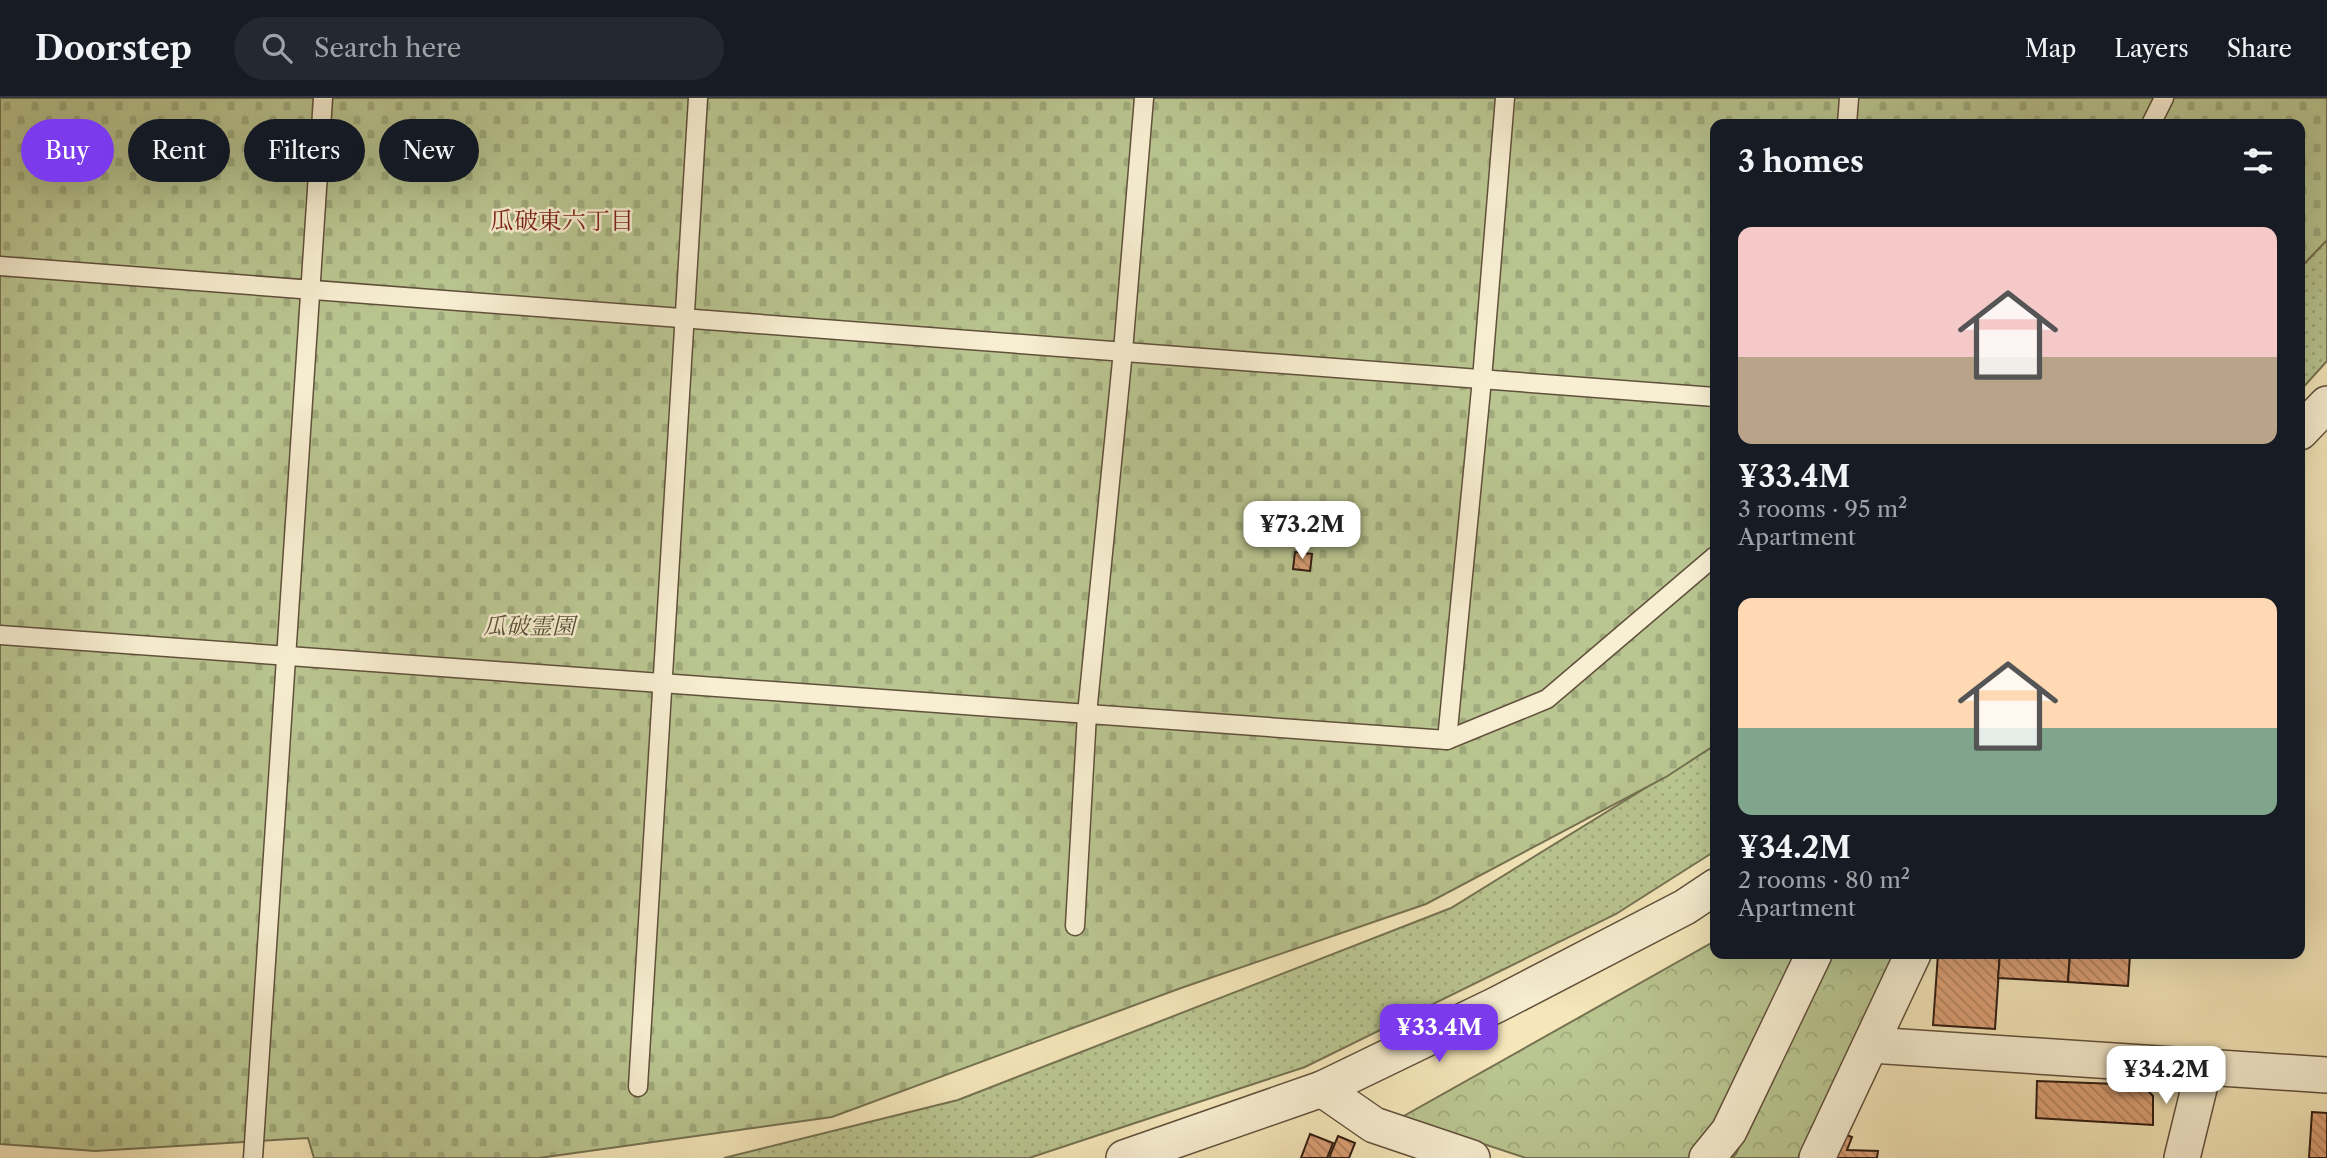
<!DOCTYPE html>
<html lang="en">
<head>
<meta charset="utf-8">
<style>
	:root { --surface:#171b24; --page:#242831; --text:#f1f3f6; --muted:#9ea1a6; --line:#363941; --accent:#7c3aed }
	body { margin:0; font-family:"Libre Caslon Text","Noto Serif JP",serif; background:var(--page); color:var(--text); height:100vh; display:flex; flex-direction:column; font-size:26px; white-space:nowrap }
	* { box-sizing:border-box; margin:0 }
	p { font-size:23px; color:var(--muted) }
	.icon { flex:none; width:38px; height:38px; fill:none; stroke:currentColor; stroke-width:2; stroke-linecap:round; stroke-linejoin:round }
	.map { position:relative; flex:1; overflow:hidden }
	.sheet { position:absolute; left:1710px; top:21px; width:595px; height:840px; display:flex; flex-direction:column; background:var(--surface); border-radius:14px; box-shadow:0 7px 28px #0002 }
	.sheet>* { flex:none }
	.top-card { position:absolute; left:21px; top:21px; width:665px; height:63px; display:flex; gap:14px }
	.price { position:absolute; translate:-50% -60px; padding:0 16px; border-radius:14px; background:#fff; color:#222; font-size:23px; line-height:46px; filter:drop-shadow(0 2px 4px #0008) }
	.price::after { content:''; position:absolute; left:50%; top:42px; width:21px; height:16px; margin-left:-10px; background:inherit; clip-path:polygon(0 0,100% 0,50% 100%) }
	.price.current { background:var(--accent); color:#fff }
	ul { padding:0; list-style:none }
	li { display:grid; align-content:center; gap:14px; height:371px; padding:0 28px }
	li span { display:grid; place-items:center; height:217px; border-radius:14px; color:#555 }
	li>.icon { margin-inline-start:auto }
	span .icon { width:126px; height:126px; fill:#fffc; stroke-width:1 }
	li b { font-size:30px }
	h2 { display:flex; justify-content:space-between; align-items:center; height:84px; padding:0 28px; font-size:30px }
	.tag { padding:0 24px; border-radius:32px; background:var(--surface); box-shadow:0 7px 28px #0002; font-size:24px; line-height:63px }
	.tag.current { background:var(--accent); color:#fff }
	header { display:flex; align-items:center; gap:42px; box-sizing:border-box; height:98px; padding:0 35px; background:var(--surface); border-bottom:2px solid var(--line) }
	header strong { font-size:33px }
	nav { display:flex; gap:38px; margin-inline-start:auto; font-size:24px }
	.search { width:490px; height:63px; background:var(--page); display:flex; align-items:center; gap:18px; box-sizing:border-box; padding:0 24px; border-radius:38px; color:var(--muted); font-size:26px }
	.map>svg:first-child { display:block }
</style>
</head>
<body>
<header>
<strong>Doorstep</strong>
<div class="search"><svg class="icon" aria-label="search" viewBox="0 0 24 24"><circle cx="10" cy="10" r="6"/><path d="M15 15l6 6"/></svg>Search here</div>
<nav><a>Map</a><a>Layers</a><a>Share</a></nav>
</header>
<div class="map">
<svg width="2327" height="1060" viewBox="0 0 2327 1060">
	<defs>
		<pattern id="grass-dots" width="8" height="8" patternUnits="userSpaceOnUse" patternTransform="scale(1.75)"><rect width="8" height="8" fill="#bac691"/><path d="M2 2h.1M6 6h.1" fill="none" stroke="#a0aa7c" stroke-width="1.8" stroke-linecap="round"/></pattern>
		<pattern id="cemetery-stones" width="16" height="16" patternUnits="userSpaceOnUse" patternTransform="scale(1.75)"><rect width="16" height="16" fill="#bac691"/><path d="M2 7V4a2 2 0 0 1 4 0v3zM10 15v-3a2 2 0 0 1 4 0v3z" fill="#a0aa7c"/></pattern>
		<pattern id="park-crowns" width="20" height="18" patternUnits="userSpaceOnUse" patternTransform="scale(1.75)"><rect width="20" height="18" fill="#bac691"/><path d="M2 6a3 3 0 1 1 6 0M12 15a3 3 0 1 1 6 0" fill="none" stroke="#a0aa7c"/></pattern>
		<pattern id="building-back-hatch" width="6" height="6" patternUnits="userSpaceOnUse" patternTransform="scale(1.75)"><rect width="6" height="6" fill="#dda177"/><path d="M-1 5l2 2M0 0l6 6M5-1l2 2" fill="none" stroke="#b48360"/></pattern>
	</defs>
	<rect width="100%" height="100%" fill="#f5e7ba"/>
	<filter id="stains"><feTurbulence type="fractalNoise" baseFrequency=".00286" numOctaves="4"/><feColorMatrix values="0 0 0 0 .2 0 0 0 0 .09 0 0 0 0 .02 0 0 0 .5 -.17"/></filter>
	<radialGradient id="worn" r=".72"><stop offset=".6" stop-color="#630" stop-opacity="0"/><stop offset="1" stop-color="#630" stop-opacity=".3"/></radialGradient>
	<g fill="url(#grass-dots)" stroke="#757251" stroke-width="2">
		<path d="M2327,142V263L2300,293V170Z"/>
		<path d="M1715,647V753L1616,816L1305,969L1029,1060H724L958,1002L1451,810Z"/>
	</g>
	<path fill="url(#cemetery-stones)" stroke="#757251" stroke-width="2" d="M0,0H2327V142L2300,170V26H1715V647L1666,679L1426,806L1181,890L832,1019L539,1060H314L308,1040L95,1053L0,1046Z"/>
	<g fill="url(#park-crowns)" stroke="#757251" stroke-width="2">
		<path d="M1715,843V856H1798L1710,1034L1688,1060H1526L1402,1019Z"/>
		<path d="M1828,856H1894L1798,1060H1732L1736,1056Z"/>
	</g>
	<g fill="url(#building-back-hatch)" stroke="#301d11" stroke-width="2">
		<path d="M1295,454L1312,456L1310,473L1293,471Z"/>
		<path d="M1938,856H2000L1995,931L1933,927Z"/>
		<path d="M2000,856H2070L2068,884L1998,880Z"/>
		<path d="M2070,856H2130L2128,888L2068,884Z"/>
		<path d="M2037,983L2143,987L2153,998V1027L2036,1020Z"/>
		<path d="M2312,1014L2327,1015V1060H2309Z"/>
		<path d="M1842,1035L1852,1039L1847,1052L1878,1053L1877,1060H1831Z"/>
		<path d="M1310,1036L1333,1045L1327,1060H1301Z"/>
		<path d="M1338,1038L1355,1045L1349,1060H1329Z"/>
	</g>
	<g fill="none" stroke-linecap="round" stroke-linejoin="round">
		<defs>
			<g id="lane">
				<path d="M1847,26L1849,0"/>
				<path d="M2151,26L2164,0"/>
				<path d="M0,168L1715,299"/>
				<path d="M0,537L1447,642L1547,601L1715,458"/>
				<path d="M1447,642L1482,281L1505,0"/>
				<path d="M1075,828L1087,616L1123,253L1144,0"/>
				<path d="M638,989L698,0"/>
				<path d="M253,1060L323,0"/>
			</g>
			<g id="street">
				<path d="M2300,334L2327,306"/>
				<path d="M1871,947L2327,977"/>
				<path d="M1322,991L1374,1027L1472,1060"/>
				<path d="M1124,1060L1322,991L1496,907L1685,809L1715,789"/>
				<path d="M1707,1060L1729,1033L1814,856"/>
				<path d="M1817,1060L1913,856"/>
				<path d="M2182,1060L2204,970"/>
			</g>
		</defs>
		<use href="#lane" stroke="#61503b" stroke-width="21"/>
		<use href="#street" stroke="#61503b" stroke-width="38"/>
		<use href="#lane" stroke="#f8efd2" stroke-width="18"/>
		<use href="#street" stroke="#f8efd2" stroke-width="35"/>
	</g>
	<g text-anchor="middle" stroke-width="5" stroke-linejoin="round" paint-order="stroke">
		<g font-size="23" font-style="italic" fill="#595037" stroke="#f8efd2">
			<text x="529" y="536">瓜破霊園</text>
		</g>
		<g font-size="24" fill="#7a1f14" stroke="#f8efd2">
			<text x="562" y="131">瓜破東六丁目</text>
		</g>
	</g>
	<rect width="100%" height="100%" filter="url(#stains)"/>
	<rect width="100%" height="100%" fill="url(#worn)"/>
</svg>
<b class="price" style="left:1302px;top:463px">¥73.2M</b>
<b class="price current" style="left:1439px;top:966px">¥33.4M</b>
<b class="price" style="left:2166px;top:1008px">¥34.2M</b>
<div class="top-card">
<a class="tag current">Buy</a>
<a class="tag">Rent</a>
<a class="tag">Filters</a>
<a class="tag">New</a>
</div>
<section class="sheet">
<h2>3 homes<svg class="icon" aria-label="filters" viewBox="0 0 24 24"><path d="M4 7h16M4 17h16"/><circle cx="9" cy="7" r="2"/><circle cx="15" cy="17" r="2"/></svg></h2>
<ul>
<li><span style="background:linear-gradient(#f6c9c9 60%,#b9a48a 0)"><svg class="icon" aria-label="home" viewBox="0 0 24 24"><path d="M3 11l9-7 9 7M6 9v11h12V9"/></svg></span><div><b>¥33.4M</b><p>3 rooms · 95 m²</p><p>Apartment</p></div></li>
<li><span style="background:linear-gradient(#ffd9b3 60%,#7fa58c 0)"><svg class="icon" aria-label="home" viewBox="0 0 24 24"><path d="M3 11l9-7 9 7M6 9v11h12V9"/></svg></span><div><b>¥34.2M</b><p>2 rooms · 80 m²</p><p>Apartment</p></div></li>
</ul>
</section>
</div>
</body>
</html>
